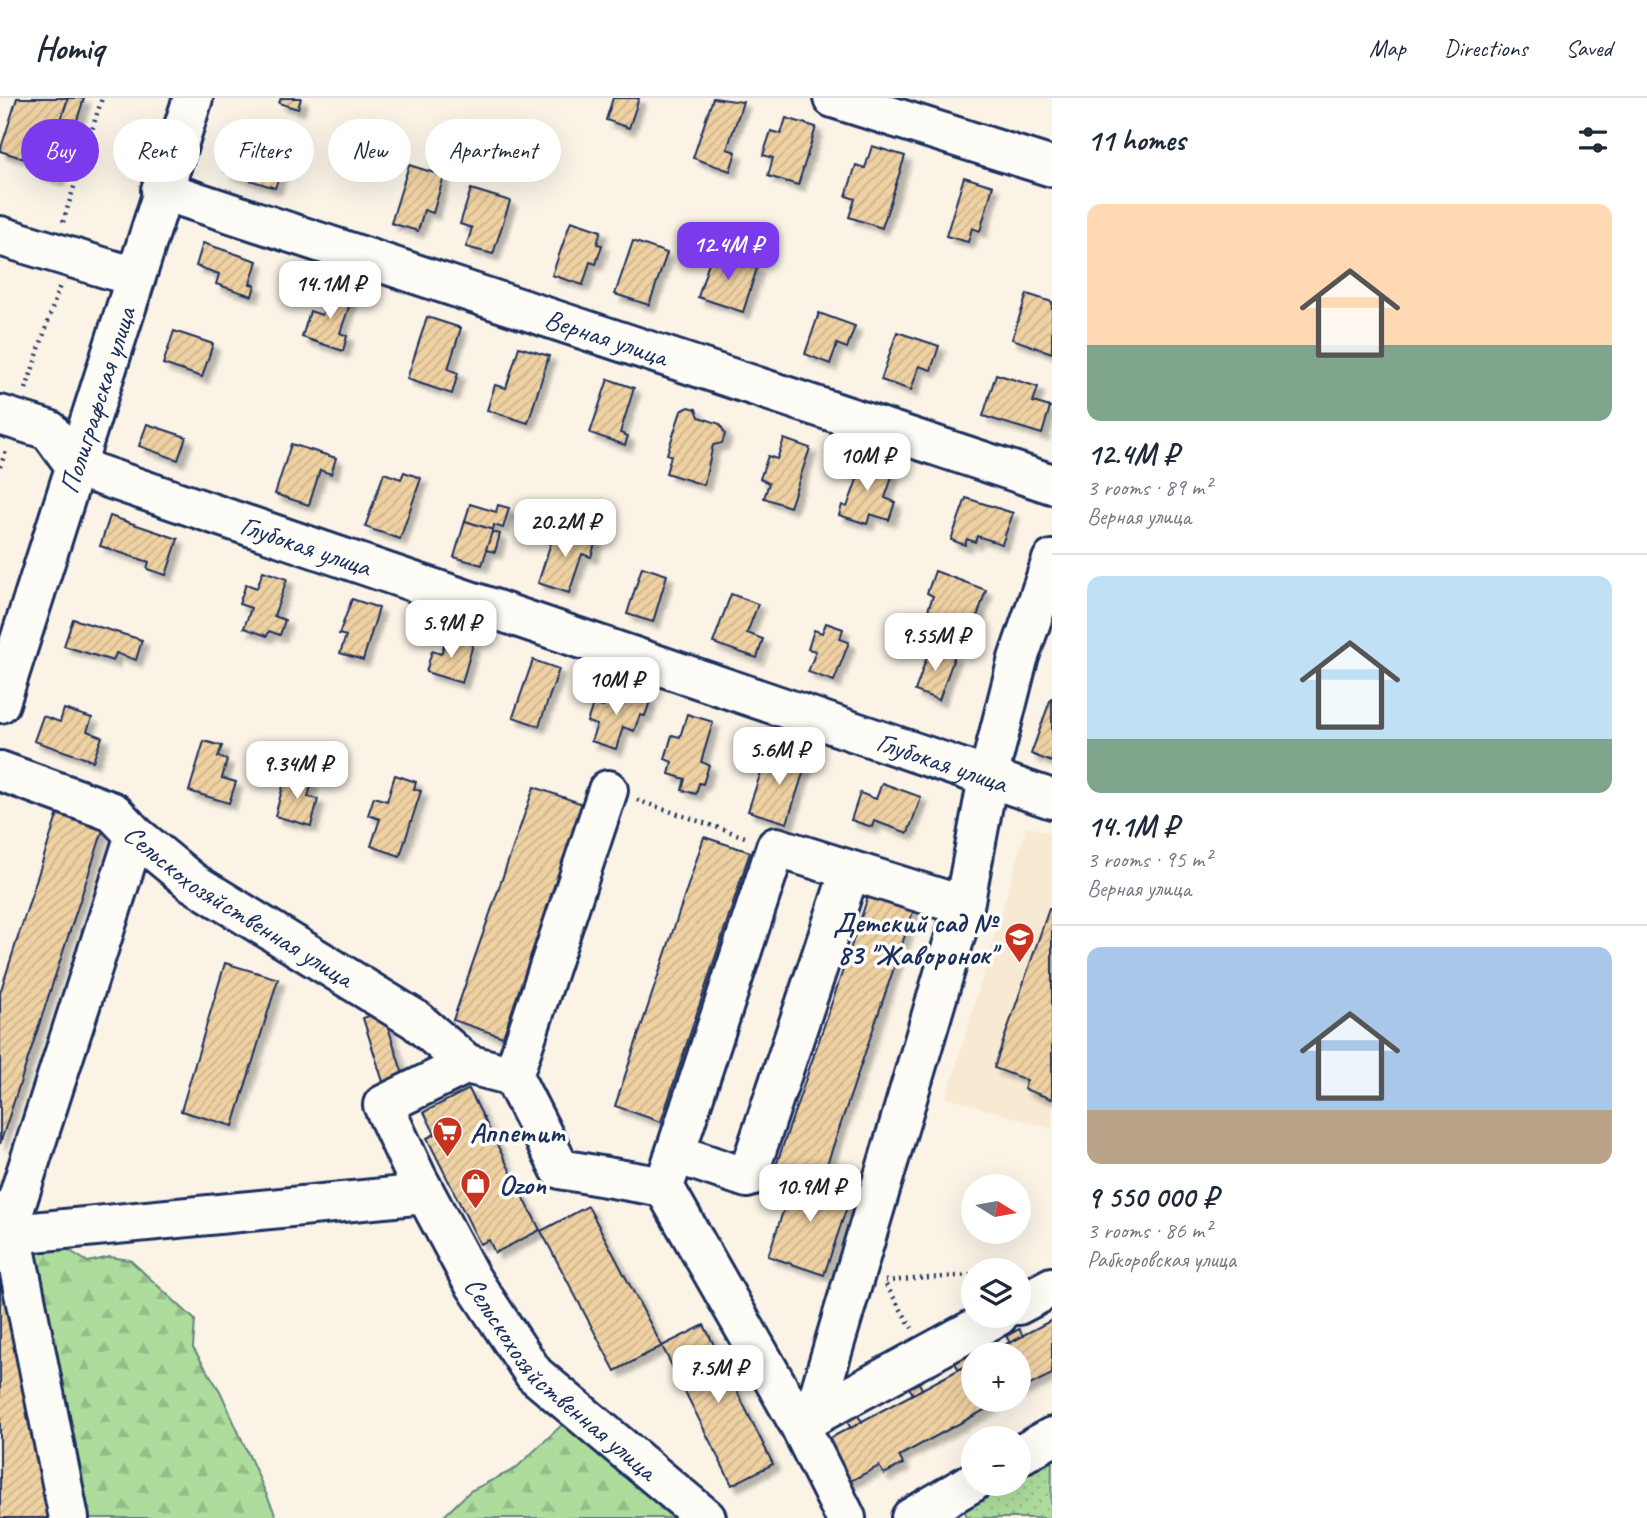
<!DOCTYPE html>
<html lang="en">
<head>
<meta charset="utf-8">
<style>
	:root { --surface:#fff; --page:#f2f2f3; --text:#1f2937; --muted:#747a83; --line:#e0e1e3; --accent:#7c3aed }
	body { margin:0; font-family:Caveat,sans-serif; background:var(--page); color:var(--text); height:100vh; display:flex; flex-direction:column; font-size:26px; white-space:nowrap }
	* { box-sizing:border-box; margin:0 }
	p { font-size:23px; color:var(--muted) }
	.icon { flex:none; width:38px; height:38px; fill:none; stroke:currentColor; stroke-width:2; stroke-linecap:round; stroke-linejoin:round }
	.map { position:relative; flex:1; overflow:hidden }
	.details { display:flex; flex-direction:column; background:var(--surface); width:595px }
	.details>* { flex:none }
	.hud { position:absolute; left:21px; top:21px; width:665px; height:63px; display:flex; gap:14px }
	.needle { width:46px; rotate:101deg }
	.buttons { position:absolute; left:961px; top:1076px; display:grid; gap:14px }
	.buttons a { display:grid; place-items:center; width:70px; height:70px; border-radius:50%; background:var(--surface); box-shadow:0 7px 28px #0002; font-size:35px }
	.price { position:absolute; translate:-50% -60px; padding:0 16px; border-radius:14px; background:#fff; color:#222; font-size:23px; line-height:46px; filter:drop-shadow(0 2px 4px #0008) }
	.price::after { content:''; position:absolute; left:50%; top:42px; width:21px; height:16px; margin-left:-10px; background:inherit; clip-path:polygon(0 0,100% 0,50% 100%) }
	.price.active { background:var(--accent); color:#fff }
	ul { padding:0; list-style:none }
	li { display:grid; align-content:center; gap:14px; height:371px; padding:0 35px }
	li+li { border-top:2px solid var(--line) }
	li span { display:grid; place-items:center; height:217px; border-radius:14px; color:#555 }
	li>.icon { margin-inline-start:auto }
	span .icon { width:126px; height:126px; fill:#fffc; stroke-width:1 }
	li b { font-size:30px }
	h2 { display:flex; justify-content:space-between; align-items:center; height:84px; padding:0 35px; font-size:30px }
	.pill { padding:0 24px; border-radius:32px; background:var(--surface); box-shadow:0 7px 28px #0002; font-size:24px; line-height:63px }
	.pill.active { background:var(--accent); color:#fff }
	header { display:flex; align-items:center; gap:42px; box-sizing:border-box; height:98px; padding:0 35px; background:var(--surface); border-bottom:2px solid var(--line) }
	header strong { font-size:33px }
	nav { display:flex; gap:38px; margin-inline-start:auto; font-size:24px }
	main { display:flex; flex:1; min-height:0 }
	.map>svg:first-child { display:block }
</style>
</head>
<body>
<header>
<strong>Homiq</strong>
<nav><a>Map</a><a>Directions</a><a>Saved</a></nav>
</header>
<main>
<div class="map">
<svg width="1052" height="1420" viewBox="0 0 1052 1420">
	<defs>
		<pattern id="grass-dots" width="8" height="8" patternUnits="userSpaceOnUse" patternTransform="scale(1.75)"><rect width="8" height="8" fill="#addc9c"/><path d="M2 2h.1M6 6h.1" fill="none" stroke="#94bd89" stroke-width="1.8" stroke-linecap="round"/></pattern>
		<pattern id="forest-firs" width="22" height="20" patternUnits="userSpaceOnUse" patternTransform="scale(1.75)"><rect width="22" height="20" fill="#addc9c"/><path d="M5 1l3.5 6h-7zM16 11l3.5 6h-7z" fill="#94bd89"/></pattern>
		<pattern id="building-hatch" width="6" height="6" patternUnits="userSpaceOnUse" patternTransform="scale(1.75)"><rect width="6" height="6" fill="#efd1a2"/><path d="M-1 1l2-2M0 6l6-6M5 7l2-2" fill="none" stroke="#ccb48e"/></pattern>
		<filter id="shadow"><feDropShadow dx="6" dy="6" stdDeviation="2" flood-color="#0004"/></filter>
	</defs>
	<rect width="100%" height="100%" fill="#faf3e6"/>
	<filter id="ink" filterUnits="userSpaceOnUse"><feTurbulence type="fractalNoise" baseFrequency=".0143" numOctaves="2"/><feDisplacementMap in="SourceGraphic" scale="14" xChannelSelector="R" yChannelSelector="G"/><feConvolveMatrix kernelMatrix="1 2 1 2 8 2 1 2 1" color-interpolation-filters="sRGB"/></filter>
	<g filter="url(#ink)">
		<path fill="#f7e9d2" d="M1027,728L1052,736V1031L947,999Z"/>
		<path fill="url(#grass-dots)" stroke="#64867d" stroke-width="2" d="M1052,1354L1051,1420H968L961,1407L996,1386H1018L1019,1373Z"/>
		<g fill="url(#forest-firs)" stroke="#64867d" stroke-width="2">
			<path d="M59,1146L88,1164L110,1159L130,1162L195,1222L193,1250L220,1293L277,1420H62L10,1154Z"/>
			<path d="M566,1323L686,1420H442L470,1393L515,1371Z"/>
		</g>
		<g fill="url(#building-hatch)" stroke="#1b2f5e" stroke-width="2" filter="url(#shadow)">
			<path d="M17,0H68L47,68L0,53Z"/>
			<path d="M68,0H84L58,82L34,74L37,65L47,68Z"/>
			<path d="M281,0H301L298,11L279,5Z"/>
			<path d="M613,0H639L629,30L606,22Z"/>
			<path d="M713,0L743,4L727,51L736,54L730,73L693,60Z"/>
			<path d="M786,20L816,29L798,87L768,78L773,60L763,57L771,33L781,36Z"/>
			<path d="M872,48L905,58L882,130L849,119L855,101L846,98L856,67L865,70Z"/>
			<path d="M233,51L283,67L275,90L225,74Z"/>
			<path d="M409,67L444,78L433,115L424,112L418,133L391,125Z"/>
			<path d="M964,79L993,88L980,133L972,130L968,144L946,138Z"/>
			<path d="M471,91L510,103L493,156L466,149L472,130L460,126Z"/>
			<path d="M571,123L601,133L597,146L602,147L596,166L590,164L583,187L552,177Z"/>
			<path d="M633,143L667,155L649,207L615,196Z"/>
			<path d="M203,145L257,163L250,186L255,187L252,198L216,186L219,176L196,168Z"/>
			<path d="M712,155L757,170L743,214L698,199Z"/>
			<path d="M331,190L353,197L340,235L347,238L343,253L302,239L310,213L322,217Z"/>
			<path d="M1027,196L1052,204V255L1012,241Z"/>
			<path d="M819,215L855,228L847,250L837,246L830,266L805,256Z"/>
			<path d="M427,219L461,230L448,271L458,275L452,296L407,281Z"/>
			<path d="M174,233L213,246L202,279L163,266Z"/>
			<path d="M897,234L939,248L931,272L919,268L911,292L881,282Z"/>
			<path d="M519,249L549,258L528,325L487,312L495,287L506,290Z"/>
			<path d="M996,276L1038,289L1033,304L1050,309L1042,336L983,318Z"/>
			<path d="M608,281L634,290L620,335L628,338L625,347L590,335Z"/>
			<path d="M689,309L696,311L699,319L720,326L725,336L722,345L713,347L704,387L666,375L671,358L667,356L681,313Z"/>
			<path d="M147,326L186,339L178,362L139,348Z"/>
			<path d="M784,341L810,350L790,409L764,400L769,385L760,381L768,358L777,361Z"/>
			<path d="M291,346L336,360L331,376L320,372L309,407L275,396Z"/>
			<path d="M843,360L893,376L885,400L895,404L889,422L870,416L867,426L839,417L842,407L847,409L858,379L839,373Z"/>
			<path d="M404,374L421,380L400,441L365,429L384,375L401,381Z"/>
			<path d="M966,400L1013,415L1002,446L977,438L975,444L967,441L965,447L951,442Z"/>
			<path d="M470,406L496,414L498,407L509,410L503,430L494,427L493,432L465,423Z"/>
			<path d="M110,418L178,441L166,477L147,471L149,464L100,448Z"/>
			<path d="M465,423L493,432L482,467L454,459Z"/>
			<path d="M556,429L596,442L591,459L582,456L569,495L538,485Z"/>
			<path d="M492,434L500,436L495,454L486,452Z"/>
			<path d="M642,469L667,477L653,524L627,516Z"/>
			<path d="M263,473L287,481L274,518L285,522L280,537L269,533L267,538L244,530L251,510L239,506L246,486L257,490Z"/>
			<path d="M935,473L986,492L974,528L928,512L933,498L927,495Z"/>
			<path d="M731,496L758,506L747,535L763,541L757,560L713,545Z"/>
			<path d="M352,501L379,510L363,562L340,555L346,538L339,536Z"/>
			<path d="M73,521L142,542L136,562L116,555L113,563L64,548Z"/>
			<path d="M826,525L843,531L840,541L849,544L834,583L808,574L816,553L808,551L814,532L822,535Z"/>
			<path d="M447,538L473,546L462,585L426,574L432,553L441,556Z"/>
			<path d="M930,550L955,557L939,602L915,593Z"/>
			<path d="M533,562L559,571L539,628L513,619Z"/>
			<path d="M610,590L650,603L645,618L640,617L634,633L623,629L616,651L591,643L597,627L587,624L593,606L603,609Z"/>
			<path d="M1051,600H1052V664L1031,656Z"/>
			<path d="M64,611L92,620L87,633L102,639L93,663L34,643L43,618L60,624Z"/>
			<path d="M687,616L713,624L701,664L709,667L703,686L699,685L696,696L682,692L685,681L669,676L672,664L665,661L672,637L680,639Z"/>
			<path d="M204,643L222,648L218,659L227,662L222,680L236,684L229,705L189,693Z"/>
			<path d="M779,650L808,660L787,725L748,713L763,668L772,671Z"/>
			<path d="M286,677L312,684L308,699L318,701L311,728L275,718Z"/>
			<path d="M395,677L416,684L414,691L421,693L400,758L371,748L380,721L368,717L374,699L387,703Z"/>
			<path d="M882,685L921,699L908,735L874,723L872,729L851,722L860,695L876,701Z"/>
			<path d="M534,689L583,706L503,939L453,922Z"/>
			<path d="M58,715L104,729L0,1046V895Z"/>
			<path d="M704,739L750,754L661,1024L615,1008Z"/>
			<path d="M869,796L914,811L821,1084L776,1068Z"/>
			<path d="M1049,811L1052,812V1001L1024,991L1027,982L994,970Z"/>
			<path d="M225,865L278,881L233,1028L181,1013Z"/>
			<path d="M383,913L404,980L384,987L363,920Z"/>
			<path d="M469,991L540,1132L495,1155L489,1142L480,1146L427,1040L435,1036L424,1014Z"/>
			<path d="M796,1075L852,1094L824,1177L768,1158Z"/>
			<path d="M588,1108L662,1248L615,1273L541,1133Z"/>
			<path d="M0,1169L51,1420H0Z"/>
			<path d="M1052,1222V1276L1018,1293V1256H987Z"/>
			<path d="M704,1227L773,1366L732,1387L662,1248Z"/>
			<path d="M1019,1231L1023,1238L1010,1245L1006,1238Z"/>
			<path d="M969,1257L973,1264L959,1272L955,1265Z"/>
			<path d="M973,1264V1302H1003L899,1358L903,1366L884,1376L879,1368L843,1387L821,1345Z"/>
			<path d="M918,1283L922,1291L913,1296L908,1288Z"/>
			<path d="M857,1316L862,1324L851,1330L846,1322Z"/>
		</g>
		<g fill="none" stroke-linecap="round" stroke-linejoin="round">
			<defs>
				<g id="minor">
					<path d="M833,0L1052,69"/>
					<path id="s1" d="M161,92L1052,386"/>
					<path d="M0,138L135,179"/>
					<path id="s2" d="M0,317L49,332L76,369L1052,701"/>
					<path id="s3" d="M0,605L193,0"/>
					<path id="s4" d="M0,673L113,714L135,737L192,784L416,922L467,966"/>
					<path d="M513,978L608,692"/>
					<path d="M676,1056L747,1080L850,773"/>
					<path id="s5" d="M664,1089L560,1071L513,978L467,966L383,1007L416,1078L470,1179L534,1276L706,1420"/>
					<path d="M0,1121L10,1125L135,737"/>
					<path d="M10,1125L69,1420"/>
					<path d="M13,1136L425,1096"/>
					<path d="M1018,1207L1052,1189"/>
					<path d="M813,1318L964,808L988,680L1018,561L1052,462"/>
					<path d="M801,1325L998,1218"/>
					<path d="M1018,1358L1052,1339"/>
					<path d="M846,1420L799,1326L664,1089L776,749L964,808"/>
					<path d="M911,1420L973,1384"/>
				</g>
			</defs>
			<use href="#minor" stroke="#1b2f5e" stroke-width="44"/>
			<g stroke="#1b2f5e" stroke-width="4.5" stroke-dasharray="2 5" stroke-linecap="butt">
				<path d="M63,124L102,0"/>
				<path d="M26,291L60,187"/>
				<path d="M0,369L7,350"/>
				<path d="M637,702L748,740"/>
				<path d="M885,1183L973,1177"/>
				<path d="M886,1187L912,1230"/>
			</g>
			<use href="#minor" stroke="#fdfcf7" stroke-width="38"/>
		</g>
	</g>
	<defs>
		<symbol id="school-pin" viewBox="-11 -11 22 30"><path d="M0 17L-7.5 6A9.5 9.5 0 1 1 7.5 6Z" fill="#c8321e" stroke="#fdfcf7"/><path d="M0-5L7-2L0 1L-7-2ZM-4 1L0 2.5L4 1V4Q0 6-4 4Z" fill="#fff"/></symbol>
		<symbol id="supermarket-pin" viewBox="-11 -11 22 30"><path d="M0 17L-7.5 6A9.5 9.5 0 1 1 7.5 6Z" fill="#c8321e" stroke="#fdfcf7"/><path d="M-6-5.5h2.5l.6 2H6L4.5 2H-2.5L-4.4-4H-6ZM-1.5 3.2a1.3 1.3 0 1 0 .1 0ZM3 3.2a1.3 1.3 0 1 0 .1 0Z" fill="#fff"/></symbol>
		<symbol id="shop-pin" viewBox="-11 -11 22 30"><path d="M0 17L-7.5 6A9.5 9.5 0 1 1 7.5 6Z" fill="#c8321e" stroke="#fdfcf7"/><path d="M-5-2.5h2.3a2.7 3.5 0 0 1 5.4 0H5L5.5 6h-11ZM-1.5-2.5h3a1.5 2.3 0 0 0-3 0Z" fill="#fff"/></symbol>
	</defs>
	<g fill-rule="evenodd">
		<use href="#school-pin" x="1002" y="822" width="35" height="47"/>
		<use href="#supermarket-pin" x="430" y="1016" width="35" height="47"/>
		<use href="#shop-pin" x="458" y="1068" width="35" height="47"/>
	</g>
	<g text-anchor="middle" stroke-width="7" stroke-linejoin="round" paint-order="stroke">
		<g font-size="28" fill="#1b2f5e" stroke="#fdfcf7">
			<text dy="10" stroke="none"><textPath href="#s1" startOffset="469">Верная улица</textPath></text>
			<text dy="10" stroke="none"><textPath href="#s3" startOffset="318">Полиграфская улица</textPath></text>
			<text dy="10" stroke="none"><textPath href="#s2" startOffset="340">Глубокая улица</textPath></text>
			<text dy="10" stroke="none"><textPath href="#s2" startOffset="1012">Глубокая улица</textPath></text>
			<text dy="10" stroke="none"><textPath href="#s4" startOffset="278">Сельскохозяйственная улица</textPath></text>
			<text dy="10" stroke="none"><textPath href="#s5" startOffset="681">Сельскохозяйственная улица</textPath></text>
		</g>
		<g font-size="28" font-weight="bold" fill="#1b2f5e" stroke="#fdfcf7" text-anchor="start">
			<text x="996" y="834" text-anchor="end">Детский сад №<tspan x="996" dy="32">83 "Жаворонок"</tspan></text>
			<text x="470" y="1044">Аппетит</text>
			<text x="499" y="1096">Ozon</text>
		</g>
	</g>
</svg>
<div class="buttons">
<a><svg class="needle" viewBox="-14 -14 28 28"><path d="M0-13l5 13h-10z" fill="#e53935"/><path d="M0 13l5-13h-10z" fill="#747a83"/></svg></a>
<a><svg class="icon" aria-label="layers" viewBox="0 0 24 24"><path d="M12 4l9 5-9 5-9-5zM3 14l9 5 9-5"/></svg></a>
<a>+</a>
<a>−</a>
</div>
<b class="price active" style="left:728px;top:184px">12.4M ₽</b>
<b class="price" style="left:330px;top:223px">14.1M ₽</b>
<b class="price" style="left:867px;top:395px">10M ₽</b>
<b class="price" style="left:565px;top:461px">20.2M ₽</b>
<b class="price" style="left:451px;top:562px">5.9M ₽</b>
<b class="price" style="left:935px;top:575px">9.55M ₽</b>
<b class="price" style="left:616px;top:619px">10M ₽</b>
<b class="price" style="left:779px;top:689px">5.6M ₽</b>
<b class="price" style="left:297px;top:703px">9.34M ₽</b>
<b class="price" style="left:810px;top:1126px">10.9M ₽</b>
<b class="price" style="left:718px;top:1307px">7.5M ₽</b>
<div class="hud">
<a class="pill active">Buy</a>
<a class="pill">Rent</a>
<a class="pill">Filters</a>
<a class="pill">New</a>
<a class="pill">Apartment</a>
</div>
</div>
<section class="details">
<h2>11 homes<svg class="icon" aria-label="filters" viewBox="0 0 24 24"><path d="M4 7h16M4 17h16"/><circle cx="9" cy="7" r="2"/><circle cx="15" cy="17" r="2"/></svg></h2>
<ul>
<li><span style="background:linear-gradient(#ffd9b3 65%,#7fa58c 0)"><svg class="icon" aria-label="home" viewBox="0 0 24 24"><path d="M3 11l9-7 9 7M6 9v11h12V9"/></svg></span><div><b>12.4M ₽</b><p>3 rooms · 89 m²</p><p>Верная улица</p></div></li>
<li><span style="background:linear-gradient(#bfe0f5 75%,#7fa58c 0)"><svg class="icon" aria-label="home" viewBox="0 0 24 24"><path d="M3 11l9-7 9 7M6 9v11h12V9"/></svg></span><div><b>14.1M ₽</b><p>3 rooms · 95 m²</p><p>Верная улица</p></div></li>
<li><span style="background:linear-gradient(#a9c7e8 75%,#b9a48a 0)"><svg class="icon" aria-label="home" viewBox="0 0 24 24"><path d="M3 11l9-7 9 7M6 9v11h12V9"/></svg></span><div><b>9 550 000 ₽</b><p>3 rooms · 86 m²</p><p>Рабкоровская улица</p></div></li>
</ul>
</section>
</main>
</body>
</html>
